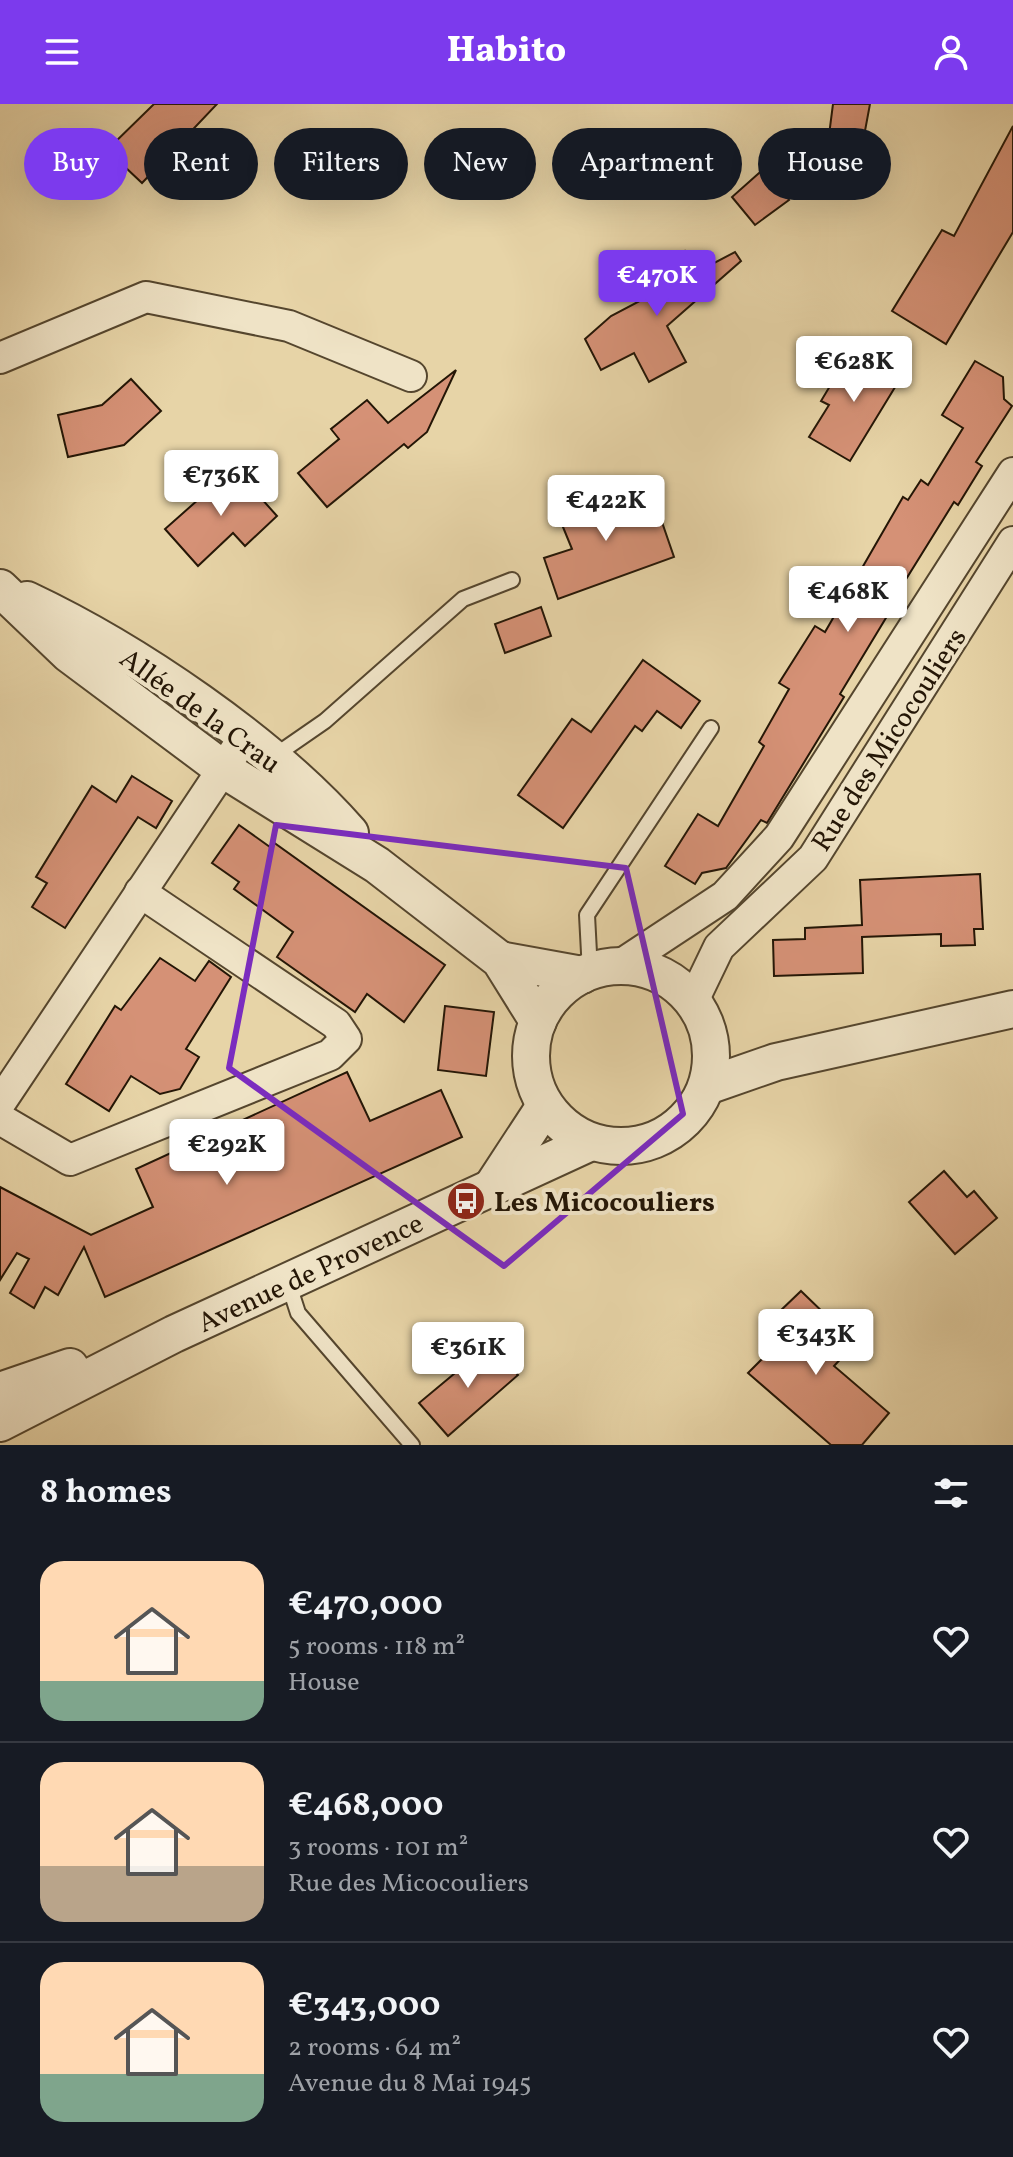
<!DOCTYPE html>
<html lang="en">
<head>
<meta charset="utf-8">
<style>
	:root { --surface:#171b24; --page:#242831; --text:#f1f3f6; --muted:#9ea1a6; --line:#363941; --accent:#7c3aed }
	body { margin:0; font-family:Vollkorn,serif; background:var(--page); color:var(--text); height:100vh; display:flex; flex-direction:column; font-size:30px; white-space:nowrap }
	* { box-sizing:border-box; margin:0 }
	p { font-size:26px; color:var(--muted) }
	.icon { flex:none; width:44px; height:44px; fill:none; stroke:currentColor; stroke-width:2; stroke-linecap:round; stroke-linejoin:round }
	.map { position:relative; height:1341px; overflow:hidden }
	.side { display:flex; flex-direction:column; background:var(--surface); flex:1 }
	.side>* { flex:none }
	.hud { position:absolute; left:24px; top:24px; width:966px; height:72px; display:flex; gap:16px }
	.price { position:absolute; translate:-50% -68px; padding:0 18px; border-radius:8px; background:#fff; color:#222; font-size:26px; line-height:52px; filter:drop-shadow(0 2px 4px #0008) }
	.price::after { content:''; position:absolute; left:50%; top:48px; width:24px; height:18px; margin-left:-12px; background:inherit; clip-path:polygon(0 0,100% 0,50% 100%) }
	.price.on { background:var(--accent); color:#fff }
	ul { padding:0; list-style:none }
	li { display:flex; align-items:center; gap:24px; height:200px; padding:0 40px }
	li+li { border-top:2px solid var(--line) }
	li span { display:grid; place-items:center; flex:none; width:224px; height:160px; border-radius:24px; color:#555 }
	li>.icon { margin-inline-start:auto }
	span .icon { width:96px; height:96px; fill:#fffc; stroke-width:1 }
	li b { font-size:34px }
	h2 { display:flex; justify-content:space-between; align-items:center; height:96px; padding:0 40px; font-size:34px }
	.pill { padding:0 28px; border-radius:36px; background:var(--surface); box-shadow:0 8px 32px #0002; font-size:28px; line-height:72px }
	.pill.on { background:var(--accent); color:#fff }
	header { display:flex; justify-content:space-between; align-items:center; height:104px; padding:0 40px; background:var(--accent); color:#fff; font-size:36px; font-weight:800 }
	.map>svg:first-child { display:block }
</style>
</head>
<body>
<header><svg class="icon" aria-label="menu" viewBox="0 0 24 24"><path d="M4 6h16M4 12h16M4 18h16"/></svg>Habito<svg class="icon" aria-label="person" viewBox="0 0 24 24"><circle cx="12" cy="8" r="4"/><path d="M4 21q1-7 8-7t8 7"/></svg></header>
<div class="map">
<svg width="1013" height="1341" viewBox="0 0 1013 1341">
	<rect width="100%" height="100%" fill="#e7d4a7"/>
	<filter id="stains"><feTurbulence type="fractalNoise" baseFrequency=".0025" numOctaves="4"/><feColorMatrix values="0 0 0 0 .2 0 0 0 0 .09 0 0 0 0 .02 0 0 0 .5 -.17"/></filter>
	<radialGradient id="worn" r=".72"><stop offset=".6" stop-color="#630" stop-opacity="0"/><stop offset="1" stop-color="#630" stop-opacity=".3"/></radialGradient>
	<g fill="#d59176" stroke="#241606" stroke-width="2">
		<path d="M154,0H217L142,79L107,46Z"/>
		<path d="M833,0H870L862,43L829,31Z"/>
		<path d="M1013,22V128L946,240L892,207L942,126L954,132Z"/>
		<path d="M776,54H787L804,73L784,88L789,96L755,121L732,93Z"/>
		<path d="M685,147L701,166L735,148L741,157L667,222L686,258L649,278L634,249L601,266L585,235L611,212L655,189L644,183Z"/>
		<path d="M854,242L900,275L850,357L809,333L829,301L821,297Z"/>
		<path d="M975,257L1003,273L1004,295L1012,302L976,358L982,362L958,401L954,398L895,493L898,494L840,590L844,593L767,719L761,716L726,764L702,769L695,780L665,762L698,710L718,722L764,642L759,638L789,585L779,579L815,522L825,528L903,393L908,396L921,376L928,381L963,324L942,311Z"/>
		<path d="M456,266L427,328L408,344L404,340L327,403L298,369L339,335L331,325L367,296L388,319Z"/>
		<path d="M131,275L161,307L124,341L68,353L58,311L102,301Z"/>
		<path d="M234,364L277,412L245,442L233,429L198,462L165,425Z"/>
		<path d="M606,387L613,404L627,399L630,404L654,395L674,453L558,495L544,454L572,445L556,406Z"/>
		<path d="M541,503L551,532L505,549L495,520Z"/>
		<path d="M643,556L700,597L681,624L657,607L642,627L635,622L563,724L518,691L572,615L591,628Z"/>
		<path d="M132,672L172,697L156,724L138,713L65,824L32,803L47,779L36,773L92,682L116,698Z"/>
		<path d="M239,721L270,743L273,738L445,861L404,918L367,890L355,908L277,853L293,828L234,785L239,778L212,759Z"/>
		<path d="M980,770L983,825H974L975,841L941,842V830L862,833L863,869L774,872L773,836L805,835V824L862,821L860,776Z"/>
		<path d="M160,854L195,877L209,857L231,873L186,945L199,953L180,985L160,990L131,972L109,1007L66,980L115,902L121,906Z"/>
		<path d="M445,902L494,908L486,972L438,966Z"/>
		<path d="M347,968L370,1017L441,986L462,1033L105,1193L84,1143L58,1191L45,1183L34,1204L10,1189L29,1155L17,1149L0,1176V1083L91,1131L153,1103L136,1065Z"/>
		<path d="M944,1067L967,1093L974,1087L997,1114L955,1150L909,1098Z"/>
		<path d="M801,1187L831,1216L824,1223L848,1247L834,1262L889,1309L862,1341H831L748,1269L775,1242L776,1211Z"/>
		<path d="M490,1240L518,1271L448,1332L419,1299Z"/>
	</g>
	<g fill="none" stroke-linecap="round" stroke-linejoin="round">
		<defs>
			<g id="service">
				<path d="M273,653L325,617L463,495L512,476"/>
				<path d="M590,868L587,811L711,624"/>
				<path d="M288,1178L298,1209L412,1341"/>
			</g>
			<g id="minor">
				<path d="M0,254L146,193L289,222L411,272"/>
				<path d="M619,862L725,792L779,733L1013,369"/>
				<path d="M693,897L719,843L813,754L1013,438"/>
				<path d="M0,999L245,632"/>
				<path d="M0,1015L70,1056L330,951L346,935L336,920L140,788"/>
			</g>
			<g id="tertiary">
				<path d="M0,484L69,550L223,665L377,761L500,856L538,917"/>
				<path d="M27,496C135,547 271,639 350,729"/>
				<path d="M500,856L582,871"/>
				<circle cx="621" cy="952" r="90"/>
				<path d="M707,982L776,958L1013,905"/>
				<path d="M490,1086L545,1002"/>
				<path d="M0,1287L70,1263"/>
				<path d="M0,1319L174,1230L591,1038"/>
			</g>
		</defs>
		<use href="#service" stroke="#55462e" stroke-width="18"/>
		<use href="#minor" stroke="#55462e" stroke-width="34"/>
		<use href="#tertiary" stroke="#55462e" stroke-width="40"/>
		<use href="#service" stroke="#efe3c6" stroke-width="14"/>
		<use href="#minor" stroke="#efe3c6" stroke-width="30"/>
		<use href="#tertiary" stroke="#efe3c6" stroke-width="36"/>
	</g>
	<path fill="none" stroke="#7b2cbf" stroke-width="6" stroke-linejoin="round" d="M276,721L626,764L683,1010L504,1162L229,964Z"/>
	<defs>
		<symbol id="bus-disc" viewBox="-11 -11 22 22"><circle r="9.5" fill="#8f2418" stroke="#efe3c6"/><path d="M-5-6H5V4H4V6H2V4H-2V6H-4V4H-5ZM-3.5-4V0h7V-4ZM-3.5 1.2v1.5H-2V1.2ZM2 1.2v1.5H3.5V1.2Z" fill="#fff"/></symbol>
	</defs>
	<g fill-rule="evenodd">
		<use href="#bus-disc" x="444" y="1075" width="44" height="44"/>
	</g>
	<g text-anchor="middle" stroke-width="8" stroke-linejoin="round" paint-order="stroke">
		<g font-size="28" fill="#241606" stroke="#efe3c6">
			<text transform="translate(201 606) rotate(36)" y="10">Allée de la Crau</text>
			<text transform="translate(888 635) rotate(-57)" y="10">Rue des Micocouliers</text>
			<text transform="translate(310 1168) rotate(-25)" y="10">Avenue de Provence</text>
		</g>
		<g font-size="28" font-weight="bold" fill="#241606" stroke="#efe3c6" text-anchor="start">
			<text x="494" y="1107">Les Micocouliers</text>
		</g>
	</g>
	<rect width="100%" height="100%" filter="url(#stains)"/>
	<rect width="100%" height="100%" fill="url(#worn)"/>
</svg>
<b class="price on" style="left:657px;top:214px">€470K</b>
<b class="price" style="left:854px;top:300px">€628K</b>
<b class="price" style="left:221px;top:414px">€736K</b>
<b class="price" style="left:606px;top:439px">€422K</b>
<b class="price" style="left:848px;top:530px">€468K</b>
<b class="price" style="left:227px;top:1083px">€292K</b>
<b class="price" style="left:816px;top:1273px">€343K</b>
<b class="price" style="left:468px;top:1286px">€361K</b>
<div class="hud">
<a class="pill on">Buy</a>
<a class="pill">Rent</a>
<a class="pill">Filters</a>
<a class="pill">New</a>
<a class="pill">Apartment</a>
<a class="pill">House</a>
</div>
</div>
<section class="side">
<h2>8 homes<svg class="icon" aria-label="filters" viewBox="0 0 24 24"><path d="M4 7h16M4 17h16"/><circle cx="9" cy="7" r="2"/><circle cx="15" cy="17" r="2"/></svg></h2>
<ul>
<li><span style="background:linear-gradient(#ffd9b3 75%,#7fa58c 0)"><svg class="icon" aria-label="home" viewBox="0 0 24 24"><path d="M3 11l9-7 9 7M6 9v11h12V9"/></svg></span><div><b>€470,000</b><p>5 rooms · 118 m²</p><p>House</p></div><svg class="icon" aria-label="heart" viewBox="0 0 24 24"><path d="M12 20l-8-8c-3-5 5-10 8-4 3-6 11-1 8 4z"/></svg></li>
<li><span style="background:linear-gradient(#ffd9b3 65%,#b9a48a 0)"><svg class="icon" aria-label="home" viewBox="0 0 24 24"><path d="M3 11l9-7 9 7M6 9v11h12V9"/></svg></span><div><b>€468,000</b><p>3 rooms · 101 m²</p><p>Rue des Micocouliers</p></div><svg class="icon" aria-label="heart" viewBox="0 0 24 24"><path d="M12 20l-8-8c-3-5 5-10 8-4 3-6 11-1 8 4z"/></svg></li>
<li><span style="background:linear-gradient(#ffd9b3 70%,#7fa58c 0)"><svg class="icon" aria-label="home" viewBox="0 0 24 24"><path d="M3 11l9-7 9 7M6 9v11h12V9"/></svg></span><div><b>€343,000</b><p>2 rooms · 64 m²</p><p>Avenue du 8 Mai 1945</p></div><svg class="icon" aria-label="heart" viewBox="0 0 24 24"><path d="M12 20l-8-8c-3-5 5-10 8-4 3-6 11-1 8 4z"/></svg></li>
</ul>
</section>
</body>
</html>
